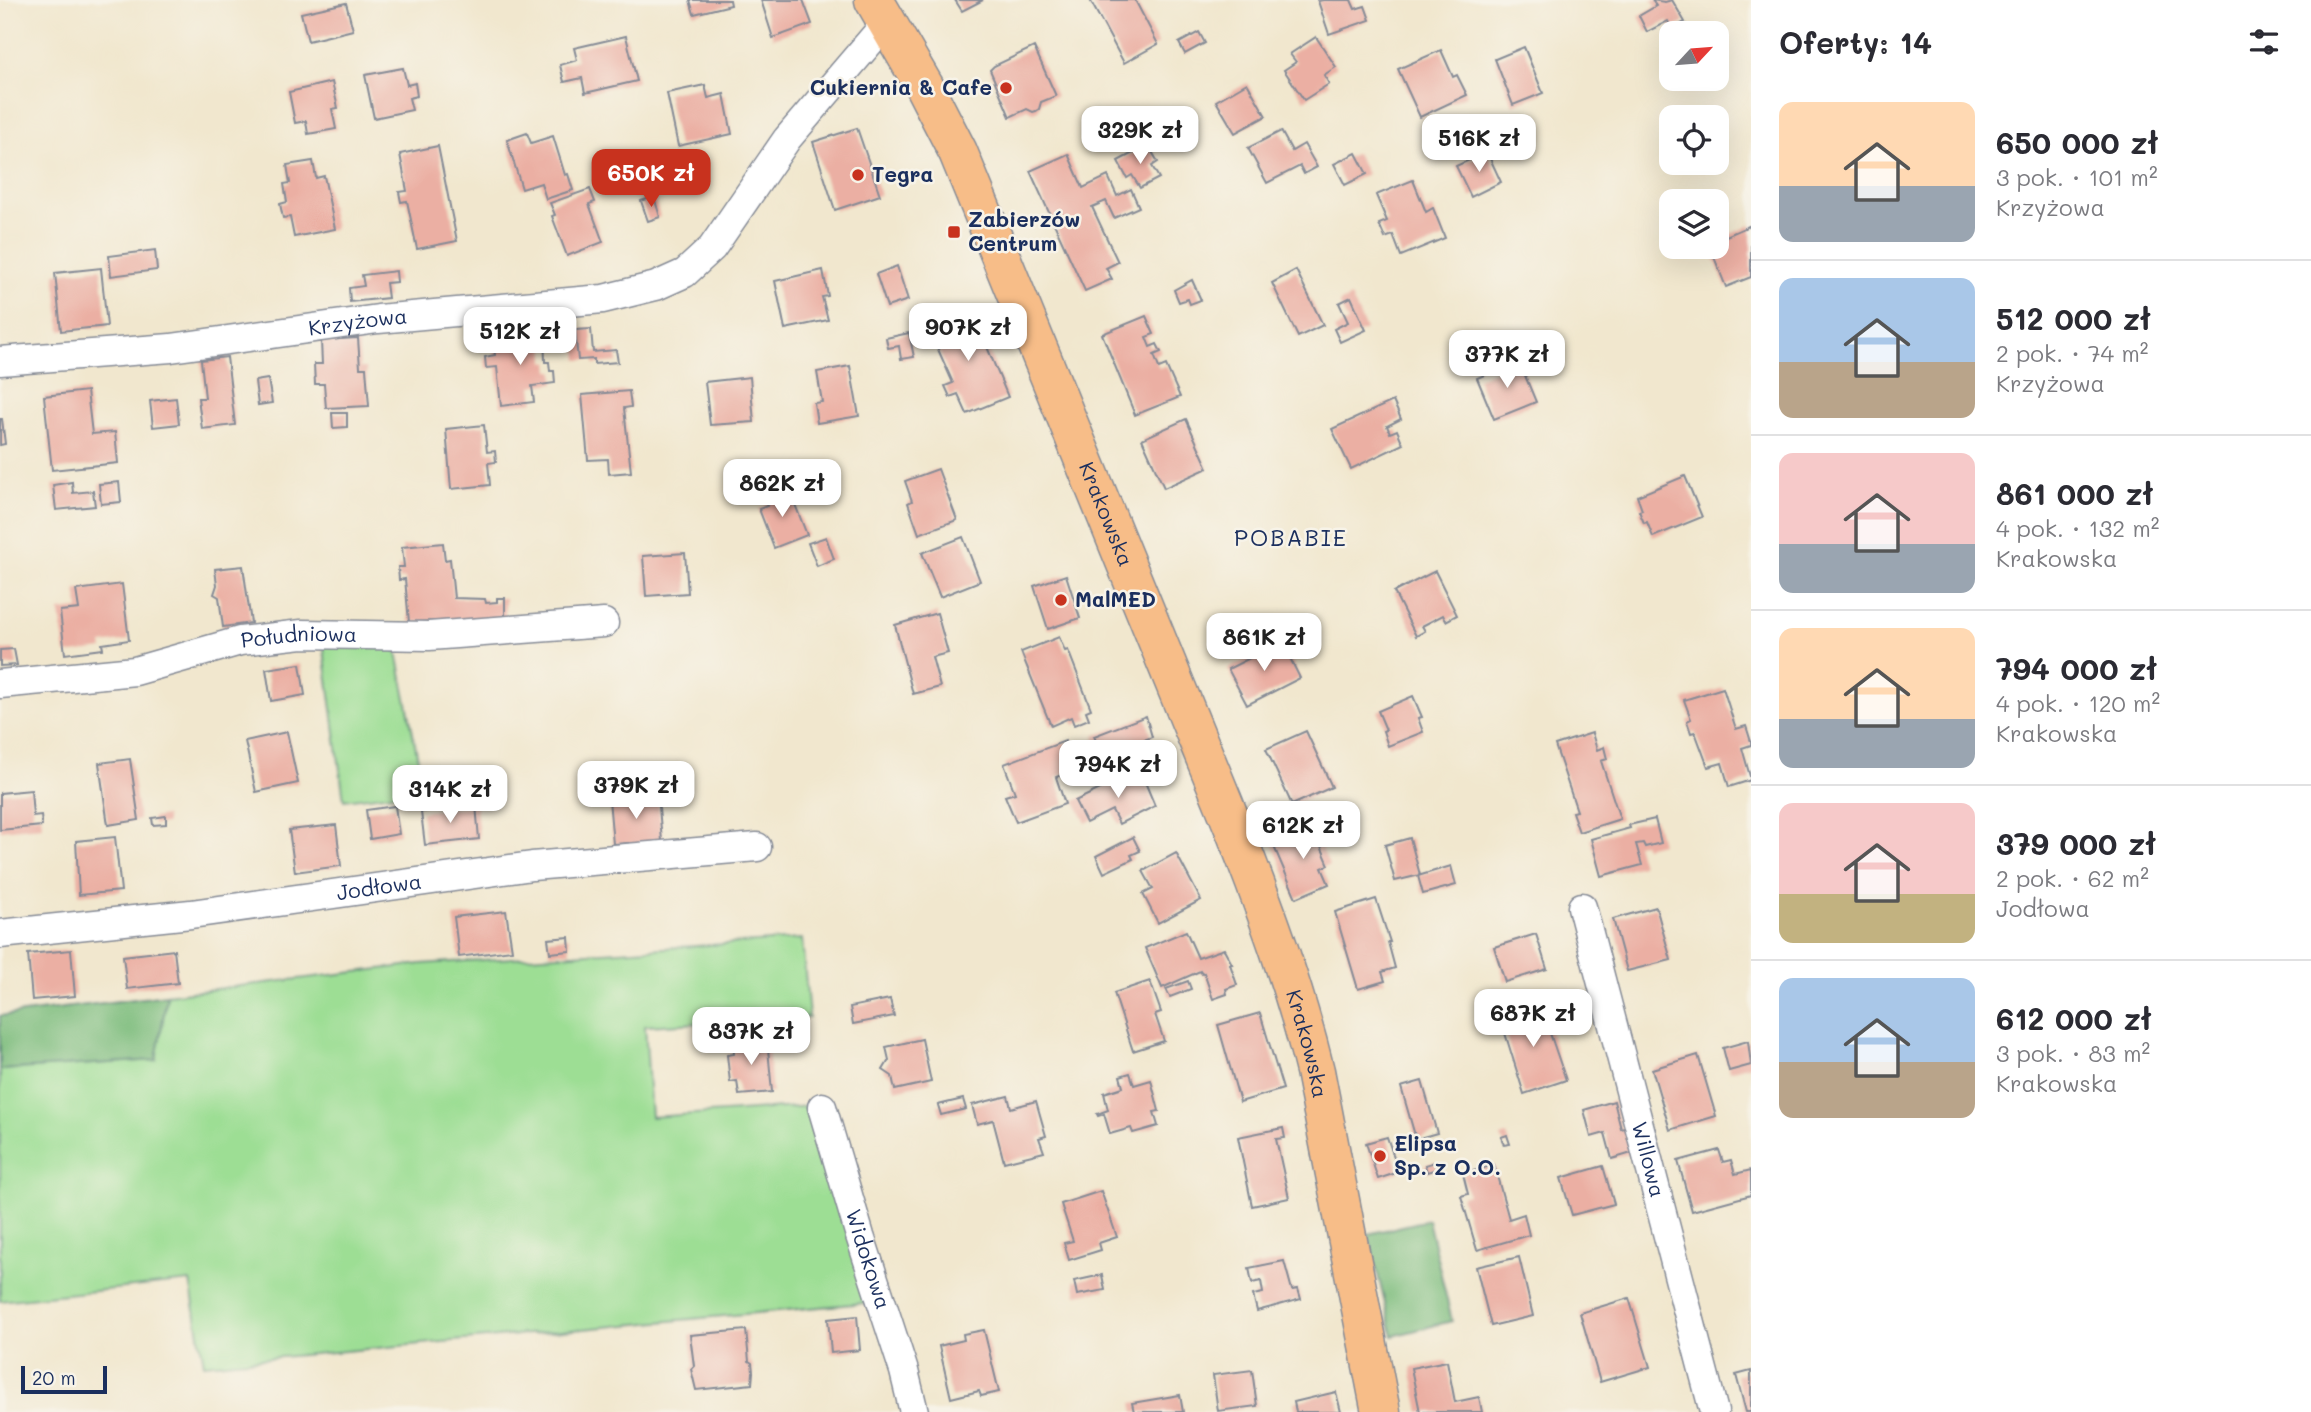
<!DOCTYPE html>
<html lang="pl">
<head>
<meta charset="utf-8">
<style>
	:root { --surface:#fff; --page:#f7f7f7; --text:#2b2b33; --muted:#7c7c81; --line:#e1e1e2; --accent:#c8321e }
	body { margin:0; font-family:Mali,sans-serif; background:var(--page); color:var(--text); height:100vh; display:flex; flex-direction:column; font-size:26px; white-space:nowrap }
	* { box-sizing:border-box; margin:0 }
	p { font-size:23px; color:var(--muted) }
	.icon { flex:none; width:38px; height:38px; fill:none; stroke:currentColor; stroke-width:2; stroke-linecap:round; stroke-linejoin:round }
	.map { position:relative; flex:1; overflow:hidden }
	.sheet { display:flex; flex-direction:column; background:var(--surface); width:560px }
	.sheet>* { flex:none }
	.needle { width:46px; rotate:64deg }
	.tools { position:absolute; left:1659px; top:21px; display:grid; gap:14px }
	.tools a { display:grid; place-items:center; width:70px; height:70px; border-radius:14px; background:var(--surface); box-shadow:0 7px 28px #0002; font-size:35px }
	.scale { position:absolute; left:21px; bottom:18px; width:86px; box-sizing:border-box; padding-left:7px; border:4px solid #1b2f5e; border-top:0; font-size:19px; line-height:24px; white-space:nowrap; color:#1b2f5e; -webkit-text-stroke:5px #f7f3e8; paint-order:stroke }
	.price { position:absolute; translate:-50% -60px; padding:0 16px; border-radius:14px; background:#fff; color:#222; font-size:23px; line-height:46px; filter:drop-shadow(0 2px 4px #0008) }
	.price::after { content:''; position:absolute; left:50%; top:42px; width:21px; height:16px; margin-left:-10px; background:inherit; clip-path:polygon(0 0,100% 0,50% 100%) }
	.price.current { background:var(--accent); color:#fff }
	ul { padding:0; list-style:none }
	li { display:flex; align-items:center; gap:21px; height:175px; padding:0 28px }
	li+li { border-top:2px solid var(--line) }
	li span { display:grid; place-items:center; flex:none; width:196px; height:140px; border-radius:14px; color:#555 }
	li>.icon { margin-inline-start:auto }
	span .icon { width:84px; height:84px; fill:#fffc; stroke-width:1 }
	li b { font-size:30px }
	h2 { display:flex; justify-content:space-between; align-items:center; height:84px; padding:0 28px; font-size:30px }
	main { display:flex; flex:1; min-height:0 }
	.map>svg:first-child { display:block }
</style>
</head>
<body>
<main>
<div class="map">
<svg width="1751" height="1412" viewBox="0 0 1751 1412">
	<rect width="100%" height="100%" fill="#f7f3e8"/>
	<filter id="ink" filterUnits="userSpaceOnUse"><feTurbulence type="fractalNoise" baseFrequency=".0143" numOctaves="2"/><feDisplacementMap in="SourceGraphic" scale="14" xChannelSelector="R" yChannelSelector="G"/><feConvolveMatrix kernelMatrix="1 2 1 2 8 2 1 2 1" color-interpolation-filters="sRGB"/></filter>
	<filter id="wash" filterUnits="userSpaceOnUse"><feTurbulence type="fractalNoise" baseFrequency=".00686" numOctaves="4" result="noise"/><feDisplacementMap in="SourceGraphic" scale="28" xChannelSelector="R" yChannelSelector="G"/><feGaussianBlur stdDeviation="1.57" result="paint"/><feColorMatrix in="noise" values="0 0 0 0 0 0 0 0 0 0 0 0 0 0 0 0 0 1.4 0 .05"/><feComposite in="paint" operator="in"/></filter>
	<g filter="url(#wash)">
		<rect width="100%" height="100%" fill="#f1e7ce"/>
		<g fill="#9dde94" stroke="#5c8679" stroke-width="2">
			<path d="M323,642H395L424,790L344,800Z"/>
			<path d="M802,939L809,1017L645,1026L651,1117L811,1106L874,1302L204,1364L190,1281L0,1301V1070L156,1060L167,995L421,964Z"/>
		</g>
		<g fill="#7ebd7e" stroke="#4c766e" stroke-width="2">
			<path d="M167,995L156,1060L0,1070V1016Z"/>
			<path d="M1428,1220L1452,1321L1393,1336L1368,1234Z"/>
		</g>
		<g id="blocks">
			<g fill="#ebafa3">
				<path d="M690,0H730L731,5L694,14Z"/>
				<path d="M761,0H803L812,24L773,38Z"/>
				<path d="M955,0H983L962,11Z"/>
				<path d="M1090,0H1135L1158,44L1124,63Z"/>
				<path d="M1323,0H1351L1355,9L1365,6L1370,20L1329,34L1318,1Z"/>
				<path d="M1652,0L1665,2L1672,0L1685,22L1672,29L1668,21L1647,32L1639,16L1656,6Z"/>
				<path d="M346,3L353,30L308,41L301,13Z"/>
				<path d="M1199,32L1205,43L1185,54L1179,43Z"/>
				<path d="M626,36L637,81L585,93L582,78L564,82L560,65L577,60L574,48Z"/>
				<path d="M1316,37L1336,67L1324,75L1329,84L1304,100L1284,70L1296,62L1290,54Z"/>
				<path d="M1034,47L1056,96L1041,102L1039,109L1036,111L1033,112L1027,109L1010,117L990,70L994,66Z"/>
				<path d="M1524,47L1543,93L1513,105L1495,59Z"/>
				<path d="M1441,50L1453,77L1457,75L1467,95L1420,117L1398,69Z"/>
				<path d="M403,68L407,85L415,83L417,96L409,98L412,110L374,118L365,75Z"/>
				<path d="M332,82L338,108L332,109L336,129L308,134L306,121L295,123L289,92Z"/>
				<path d="M1247,83L1266,116L1235,133L1216,101Z"/>
				<path d="M705,85L708,98L724,94L732,134L678,146L667,93Z"/>
				<path d="M857,128L880,195L835,210L813,142Z"/>
				<path d="M1281,131L1292,151L1304,144L1317,167L1304,174L1300,166L1267,183L1248,148Z"/>
				<path d="M527,133L531,143L553,136L565,175L568,174L573,190L546,199L541,183L522,189L507,140Z"/>
				<path d="M1148,145L1158,162L1152,166L1159,178L1140,188L1132,175L1127,178L1118,161Z"/>
				<path d="M438,146L457,241L417,249L407,201L401,202L399,192L407,191L400,154Z"/>
				<path d="M1487,152L1501,182L1471,197L1456,166Z"/>
				<path d="M1356,153L1367,174L1345,185L1334,164Z"/>
				<path d="M1068,154L1083,188L1108,176L1117,196L1131,189L1139,207L1114,218L1106,201L1092,207L1118,262L1106,268L1112,279L1085,291L1030,171Z"/>
				<path d="M313,161L316,178L324,176L335,229L294,237L290,217L283,218L280,204L287,202L284,184L290,183L287,165Z"/>
				<path d="M1413,180L1426,212L1433,208L1445,238L1401,256L1393,235L1385,238L1379,224L1387,221L1376,195Z"/>
				<path d="M590,189L595,202L589,204L603,242L567,256L552,216L555,215L550,203Z"/>
				<path d="M654,197L660,217L648,221L641,201Z"/>
				<path d="M1751,225V277L1726,287L1710,247H1717V240Z"/>
				<path d="M155,250L157,270L111,276L109,256Z"/>
				<path d="M897,266L908,300L887,307L876,274Z"/>
				<path d="M101,268L107,326L61,331L55,273Z"/>
				<path d="M823,270L828,296L822,297L828,320L785,329L775,281Z"/>
				<path d="M1296,270L1323,325L1298,337L1272,283Z"/>
				<path d="M396,271L397,282L386,283L388,298L350,302L349,288L364,286L362,275Z"/>
				<path d="M1192,280L1201,300L1190,304L1188,299L1179,302L1174,290Z"/>
				<path d="M1351,297L1366,330L1340,342L1334,329L1348,322L1339,303Z"/>
				<path d="M972,311L1008,397L967,414L958,394L950,397L945,386L953,383L929,329Z"/>
				<path d="M1146,316L1154,334L1146,337L1150,347L1157,344L1161,352L1154,355L1159,368L1166,365L1180,397L1135,415L1102,334Z"/>
				<path d="M591,329L593,352L616,350L618,362L594,364V359L578,360L575,330Z"/>
				<path d="M544,333L545,362H549L550,371H554L555,383L532,386L534,402L501,406L497,367L486,368L485,357L495,355L493,338Z"/>
				<path d="M909,333L914,357L901,359L899,346L888,348L886,338Z"/>
				<path d="M358,338L360,368H366L369,406L326,408L324,384H315L314,364H322L321,340Z"/>
				<path d="M227,357L235,425L202,429L198,398H205L201,360Z"/>
				<path d="M1519,361L1536,402L1494,419L1477,378Z"/>
				<path d="M850,366L859,416L817,423L814,403L822,402L817,372Z"/>
				<path d="M750,377L754,422L710,425L705,382Z"/>
				<path d="M268,379L272,403L258,405L255,381Z"/>
				<path d="M87,391L92,434L115,432L118,463L52,470L44,396Z"/>
				<path d="M629,391L631,407L624,408L631,472L609,474L608,459L588,460L582,395Z"/>
				<path d="M176,398L179,424L153,427L150,401Z"/>
				<path d="M1393,401L1401,419L1387,426L1390,433L1397,430L1403,444L1351,469L1332,429Z"/>
				<path d="M332,413H347V427L333,428Z"/>
				<path d="M0,419H2L5,444L0,445Z"/>
				<path d="M1186,419L1208,468L1164,488L1142,439Z"/>
				<path d="M484,425L487,452L495,451L496,462L488,463L490,485L451,489L446,429Z"/>
				<path d="M938,469L957,520L919,534L908,503L912,501L905,481Z"/>
				<path d="M1685,476L1702,517L1653,537L1647,522L1644,523L1639,511L1642,510L1637,496Z"/>
				<path d="M72,482L73,493L93,491L95,506L56,510L53,485Z"/>
				<path d="M119,482L121,502L101,504L99,484Z"/>
				<path d="M789,489L807,535L774,548L759,509L767,506L764,499Z"/>
				<path d="M826,537L834,559L817,566L808,543Z"/>
				<path d="M963,537L980,581L940,597L922,553Z"/>
				<path d="M443,543L445,560L450,559L454,598L485,599L486,603L497,602V598H505V619L409,622L405,579L399,580L398,567H404L402,547Z"/>
				<path d="M685,553L688,593L646,596L643,556Z"/>
				<path d="M243,566L251,623L223,627L219,597L214,594L217,585L215,569Z"/>
				<path d="M1435,571L1457,615L1446,621L1443,615L1422,626L1425,631L1416,636L1394,592Z"/>
				<path d="M1066,575L1080,618L1048,629L1034,586Z"/>
				<path d="M122,584L129,640L102,644L103,649L65,654L60,611L79,609L76,590Z"/>
				<path d="M937,613L948,653L932,657L940,687L913,694L895,625Z"/>
				<path d="M1059,637L1065,651L1068,650L1091,709L1086,711L1089,719L1074,725L1071,717L1051,726L1021,652Z"/>
				<path d="M1282,642L1300,678L1247,705L1228,669Z"/>
				<path d="M14,649L17,665L0,666V650Z"/>
				<path d="M300,664L305,695L271,701L266,669Z"/>
				<path d="M1723,688L1736,729L1746,726L1751,742V745L1742,748L1751,780L1729,787L1722,763L1708,767L1695,732L1691,733L1687,721L1691,719L1684,700Z"/>
				<path d="M1413,696L1422,717L1418,718L1423,732L1388,746L1383,731L1386,730L1378,711Z"/>
				<path d="M1146,716L1152,737L1144,740L1149,755L1108,771L1094,736Z"/>
				<path d="M1306,731L1332,787L1292,805L1266,749Z"/>
				<path d="M287,732L298,783L256,792L245,741Z"/>
				<path d="M1592,733L1597,750L1604,747L1607,759L1601,761L1620,819L1579,832L1572,812L1577,811L1555,745Z"/>
				<path d="M1065,741L1075,770L1056,777L1065,804L1016,822L1005,796L1015,793L1004,764Z"/>
				<path d="M130,759L139,820L108,825L99,763Z"/>
				<path d="M1140,770L1155,806L1119,824L1112,810L1086,823L1075,801Z"/>
				<path d="M31,790L33,816L41,815L42,826L0,830V793Z"/>
				<path d="M658,796L662,841L628,849V843L613,844L609,799Z"/>
				<path d="M476,805L479,839L425,845L421,812Z"/>
				<path d="M395,806L399,834L370,839L366,810Z"/>
				<path d="M166,816V824L153,825L152,818Z"/>
				<path d="M1655,819L1661,843L1645,847L1643,843L1636,844L1642,865L1601,876L1591,839L1630,828L1629,825Z"/>
				<path d="M336,825L341,866L295,872L289,830Z"/>
				<path d="M1312,825L1329,865L1322,868L1329,884L1296,898L1272,842Z"/>
				<path d="M115,837L121,891L79,895L76,841Z"/>
				<path d="M1133,837L1140,851L1131,855L1133,859L1104,873L1096,856Z"/>
				<path d="M1410,838L1420,875L1395,881L1385,845Z"/>
				<path d="M1176,853L1201,900L1158,923L1143,894L1153,889L1143,871Z"/>
				<path d="M1451,866L1456,885L1423,894L1418,876Z"/>
				<path d="M1376,899L1390,942H1388L1395,968L1382,972L1385,981L1358,989L1335,912Z"/>
				<path d="M1656,907L1671,960L1627,971L1613,919Z"/>
				<path d="M506,911L512,950L459,957L454,917Z"/>
				<path d="M1186,931L1198,958L1224,949L1232,964H1230L1237,985L1226,989L1227,994L1213,999L1204,973L1202,974L1200,971L1162,988L1145,948Z"/>
				<path d="M1536,934L1547,969L1505,982L1494,947Z"/>
				<path d="M569,937L570,951L550,953L548,939Z"/>
				<path d="M71,950L75,996L32,1000L28,954Z"/>
				<path d="M174,950L178,983L127,989L123,956Z"/>
				<path d="M1150,981L1161,1012L1155,1014L1164,1041L1133,1051L1114,993Z"/>
				<path d="M1188,981L1191,989L1170,997L1166,989Z"/>
				<path d="M890,999L894,1016L853,1024L850,1007Z"/>
				<path d="M1540,1004L1566,1080L1524,1094L1500,1017Z"/>
				<path d="M1260,1013L1283,1089L1240,1102L1218,1025Z"/>
				<path d="M767,1038L772,1092L739,1095L737,1081L730,1082L727,1055L734,1054L733,1041Z"/>
				<path d="M922,1039L931,1082L895,1090L892,1076L883,1070L889,1060L886,1047Z"/>
				<path d="M1748,1041L1751,1065L1729,1071L1723,1048Z"/>
				<path d="M1698,1055L1716,1116L1670,1130L1652,1069Z"/>
				<path d="M1130,1073L1134,1085L1151,1080L1159,1111L1154,1112L1158,1126L1133,1133L1131,1128L1110,1134L1104,1114L1098,1116L1097,1114L1108,1110L1104,1093L1123,1087L1120,1076Z"/>
				<path d="M1422,1081L1437,1133L1416,1139L1401,1087Z"/>
				<path d="M1008,1096L1011,1108L1036,1101L1046,1136L1039,1138L1044,1152L1004,1162L993,1120L977,1124L972,1105Z"/>
				<path d="M963,1099L966,1109L941,1115L938,1105Z"/>
				<path d="M1614,1101L1621,1129L1628,1127L1635,1152L1612,1159L1605,1133L1591,1137L1584,1110Z"/>
				<path d="M1283,1128L1285,1138L1276,1139L1289,1198L1252,1206L1238,1137Z"/>
				<path d="M1507,1135L1510,1144L1504,1145L1501,1137Z"/>
				<path d="M1387,1137L1399,1172L1378,1179L1366,1143Z"/>
				<path d="M1719,1150L1723,1162L1731,1160L1735,1174L1751,1170V1195L1692,1211L1678,1161Z"/>
				<path d="M1435,1162L1437,1169L1427,1172L1425,1165Z"/>
				<path d="M1494,1165L1509,1219L1524,1214L1529,1235L1477,1250L1461,1196L1468,1194L1463,1174Z"/>
				<path d="M1603,1166L1614,1204L1572,1215L1561,1178Z"/>
				<path d="M1101,1191L1117,1237L1099,1243L1101,1250L1069,1260L1064,1243L1073,1241L1061,1204Z"/>
				<path d="M1519,1257L1533,1316L1491,1326L1476,1267Z"/>
				<path d="M1284,1261L1292,1290L1298,1289L1301,1299L1257,1311L1253,1295L1263,1293L1261,1281L1252,1283L1249,1268Z"/>
				<path d="M1102,1275L1105,1290L1077,1295L1074,1281Z"/>
				<path d="M1629,1298L1650,1367L1600,1382L1580,1313Z"/>
				<path d="M857,1316L860,1350L831,1353L828,1319Z"/>
				<path d="M746,1330L749,1361L752,1363L753,1372L752,1384L696,1390L691,1369L694,1366L690,1335Z"/>
				<path d="M984,1330L999,1392L981,1396L979,1391L951,1398L939,1346L964,1340L963,1334Z"/>
				<path d="M1447,1361L1455,1402L1479,1397L1482,1412H1420L1411,1368Z"/>
				<path d="M1252,1370L1257,1406L1218,1411L1213,1375Z"/>
				<path d="M1751,1371V1412H1746L1736,1375Z"/>
				<path d="M1336,1392L1341,1412H1296L1294,1402Z"/>
				<path d="M1180,1395L1183,1412H1134L1132,1403Z"/>
			</g>
		</g>
	</g>
	<g filter="url(#ink)">
		<use href="#blocks" fill-opacity="0" stroke="#868b96" stroke-width="2"/>
		<g fill="none" stroke-linecap="round" stroke-linejoin="round">
			<defs>
				<g id="minor">
					<path id="s1" d="M0,361L171,348L378,319L603,299L656,286L685,273L712,248L787,139L887,22"/>
					<path id="s2" d="M0,684L135,671L240,641L302,634L429,636L604,623"/>
					<path id="s3" d="M1582,907L1714,1412"/>
					<path id="s4" d="M0,934L191,914L532,866L757,847"/>
					<path id="s5" d="M822,1107L860,1236L904,1371L914,1412"/>
				</g>
				<g id="primary">
					<path id="s6" d="M874,0L924,86L958,152L1235,831C1266,910 1295,989 1315,1071L1381,1412"/>
				</g>
			</defs>
			<use href="#minor" stroke="#868b96" stroke-width="31"/>
			<use href="#primary" stroke="#868b96" stroke-width="41"/>
			<use href="#minor" stroke="#fff" stroke-width="28"/>
			<use href="#primary" stroke="#f7bd88" stroke-width="38"/>
		</g>
	</g>
	<g fill="#c8321e" stroke="#f7f3e8" stroke-width="2.5">
		<circle cx="1006" cy="88" r="7"/>
		<circle cx="858" cy="175" r="7"/>
		<rect x="947" y="225" width="14" height="14" rx="3.5"/>
		<circle cx="1061" cy="600" r="7"/>
		<circle cx="1380" cy="1156" r="7"/>
	</g>
	<g text-anchor="middle" stroke-width="5" stroke-linejoin="round" paint-order="stroke">
		<g font-size="21" font-weight="bold" fill="#1b2f5e" stroke="#f7f3e8" text-anchor="start">
			<text x="992" y="95" text-anchor="end">Cukiernia &amp; Cafe</text>
			<text x="872" y="182">Tegra</text>
			<text x="968" y="227">Zabierzów<tspan x="968" dy="24">Centrum</tspan></text>
			<text x="1075" y="607">MalMED</text>
			<text x="1394" y="1151">Elipsa<tspan x="1394" dy="24">Sp. z O.O.</tspan></text>
		</g>
		<g font-size="21" fill="#1b2f5e" stroke="#f7f3e8">
			<text dy="7" stroke="none"><textPath href="#s1" startOffset="360">Krzyżowa</textPath></text>
			<text dy="7" stroke="none"><textPath href="#s6" startOffset="565">Krakowska</textPath></text>
			<text dy="7" stroke="none"><textPath href="#s2" startOffset="304">Południowa</textPath></text>
			<text dy="7" stroke="none"><textPath href="#s4" startOffset="382">Jodłowa</textPath></text>
			<text dy="7" stroke="none"><textPath href="#s6" startOffset="1132">Krakowska</textPath></text>
			<text dy="7" stroke="none"><textPath href="#s3" startOffset="261">Willowa</textPath></text>
			<text dy="7" stroke="none"><textPath href="#s5" startOffset="159">Widokowa</textPath></text>
		</g>
		<g font-size="23" letter-spacing="2" fill="#1b2f5e" stroke="#f7f3e8">
			<text x="1291" y="546">POBABIE</text>
		</g>
	</g>
</svg>
<div class="tools">
<a><svg class="needle" viewBox="-14 -14 28 28"><path d="M0-13l5 13h-10z" fill="#e53935"/><path d="M0 13l5-13h-10z" fill="#7c7c81"/></svg></a>
<a><svg class="icon" aria-label="locate" viewBox="0 0 24 24"><circle cx="12" cy="12" r="6"/><path d="M12 2v4M12 18v4M2 12h4M18 12h4"/></svg></a>
<a><svg class="icon" aria-label="layers" viewBox="0 0 24 24"><path d="M12 4l9 5-9 5-9-5zM3 14l9 5 9-5"/></svg></a>
</div>
<div class="scale">20 m</div>
<b class="price" style="left:1140px;top:166px">329K zł</b>
<b class="price" style="left:1479px;top:174px">516K zł</b>
<b class="price current" style="left:651px;top:209px">650K zł</b>
<b class="price" style="left:968px;top:363px">907K zł</b>
<b class="price" style="left:520px;top:367px">512K zł</b>
<b class="price" style="left:1507px;top:390px">377K zł</b>
<b class="price" style="left:782px;top:519px">862K zł</b>
<b class="price" style="left:1264px;top:673px">861K zł</b>
<b class="price" style="left:1118px;top:800px">794K zł</b>
<b class="price" style="left:636px;top:821px">379K zł</b>
<b class="price" style="left:450px;top:825px">314K zł</b>
<b class="price" style="left:1303px;top:861px">612K zł</b>
<b class="price" style="left:1533px;top:1049px">687K zł</b>
<b class="price" style="left:751px;top:1067px">837K zł</b>
</div>
<section class="sheet">
<h2>Oferty: 14<svg class="icon" aria-label="filters" viewBox="0 0 24 24"><path d="M4 7h16M4 17h16"/><circle cx="9" cy="7" r="2"/><circle cx="15" cy="17" r="2"/></svg></h2>
<ul>
<li><span style="background:linear-gradient(#ffd9b3 60%,#9aa5b1 0)"><svg class="icon" aria-label="home" viewBox="0 0 24 24"><path d="M3 11l9-7 9 7M6 9v11h12V9"/></svg></span><div><b>650 000 zł</b><p>3 pok. · 101 m²</p><p>Krzyżowa</p></div></li>
<li><span style="background:linear-gradient(#a9c7e8 60%,#b9a48a 0)"><svg class="icon" aria-label="home" viewBox="0 0 24 24"><path d="M3 11l9-7 9 7M6 9v11h12V9"/></svg></span><div><b>512 000 zł</b><p>2 pok. · 74 m²</p><p>Krzyżowa</p></div></li>
<li><span style="background:linear-gradient(#f6c9c9 65%,#9aa5b1 0)"><svg class="icon" aria-label="home" viewBox="0 0 24 24"><path d="M3 11l9-7 9 7M6 9v11h12V9"/></svg></span><div><b>861 000 zł</b><p>4 pok. · 132 m²</p><p>Krakowska</p></div></li>
<li><span style="background:linear-gradient(#ffd9b3 65%,#9aa5b1 0)"><svg class="icon" aria-label="home" viewBox="0 0 24 24"><path d="M3 11l9-7 9 7M6 9v11h12V9"/></svg></span><div><b>794 000 zł</b><p>4 pok. · 120 m²</p><p>Krakowska</p></div></li>
<li><span style="background:linear-gradient(#f6c9c9 65%,#c2b280 0)"><svg class="icon" aria-label="home" viewBox="0 0 24 24"><path d="M3 11l9-7 9 7M6 9v11h12V9"/></svg></span><div><b>379 000 zł</b><p>2 pok. · 62 m²</p><p>Jodłowa</p></div></li>
<li><span style="background:linear-gradient(#a9c7e8 60%,#b9a48a 0)"><svg class="icon" aria-label="home" viewBox="0 0 24 24"><path d="M3 11l9-7 9 7M6 9v11h12V9"/></svg></span><div><b>612 000 zł</b><p>3 pok. · 83 m²</p><p>Krakowska</p></div></li>
</ul>
</section>
</main>
</body>
</html>
